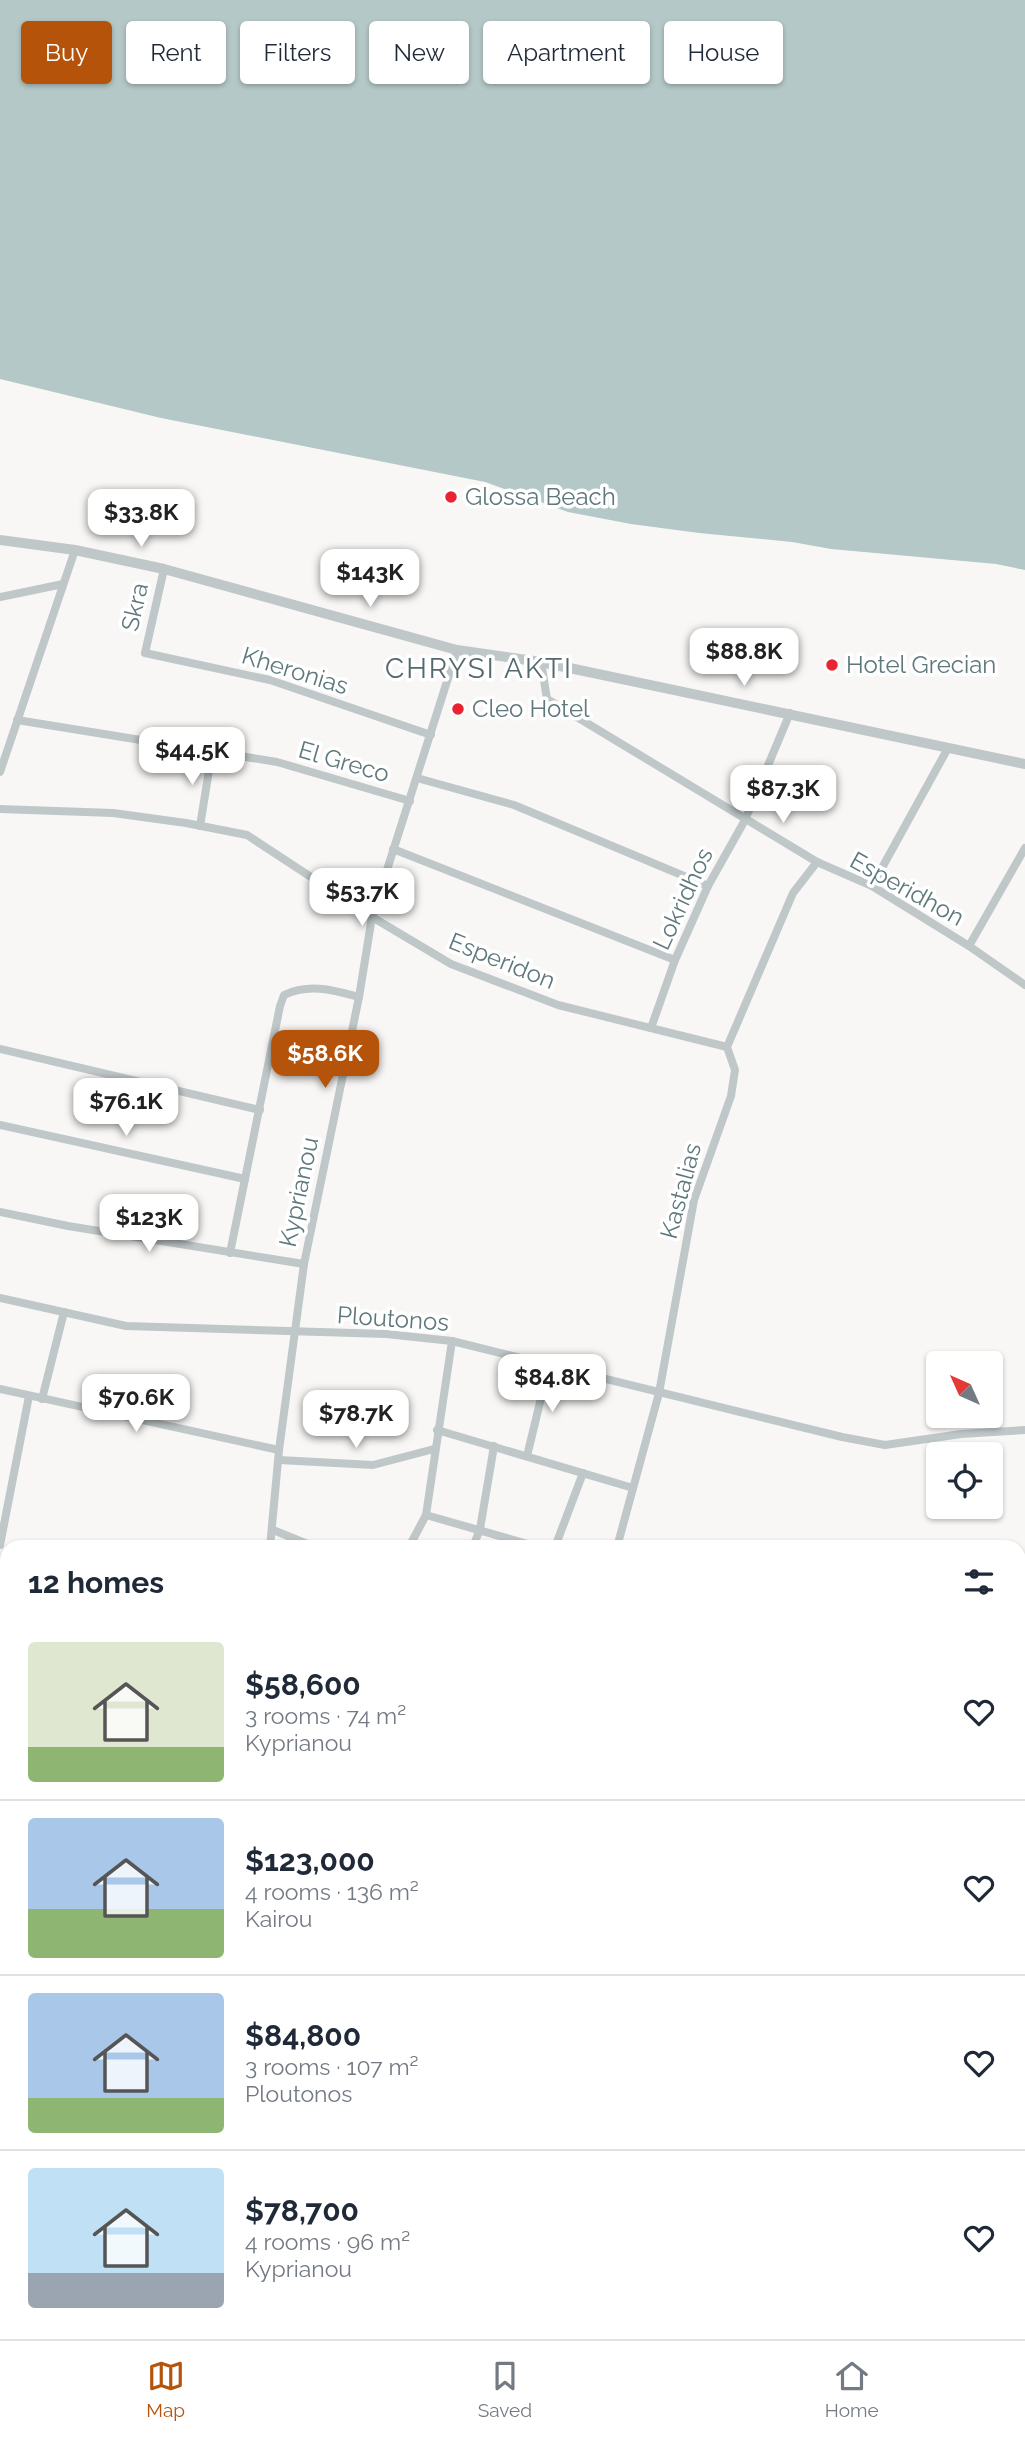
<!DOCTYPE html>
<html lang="en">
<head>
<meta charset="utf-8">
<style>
	:root { --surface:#fff; --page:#f6f6f7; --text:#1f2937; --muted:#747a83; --line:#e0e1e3; --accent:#b45309 }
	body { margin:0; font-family:Raleway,sans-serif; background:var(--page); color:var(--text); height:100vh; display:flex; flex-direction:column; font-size:26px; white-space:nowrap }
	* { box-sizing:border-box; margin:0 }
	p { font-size:23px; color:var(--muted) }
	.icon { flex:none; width:38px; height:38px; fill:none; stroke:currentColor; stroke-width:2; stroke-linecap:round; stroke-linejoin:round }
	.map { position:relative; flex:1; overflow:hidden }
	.sheet { position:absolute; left:0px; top:1540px; width:1026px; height:800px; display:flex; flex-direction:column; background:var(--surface); border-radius:21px 21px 0 0; box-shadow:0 2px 5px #0004 }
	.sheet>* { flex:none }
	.banner { position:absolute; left:21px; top:21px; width:984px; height:63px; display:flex; gap:14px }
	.needle { width:46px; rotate:315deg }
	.tools { position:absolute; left:926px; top:1351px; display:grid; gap:14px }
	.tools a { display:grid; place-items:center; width:77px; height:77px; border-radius:7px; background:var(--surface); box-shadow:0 2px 5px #0004; font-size:35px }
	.price { position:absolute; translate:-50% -60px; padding:0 16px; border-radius:14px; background:#fff; color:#222; font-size:23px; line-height:46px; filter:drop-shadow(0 2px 4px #0008) }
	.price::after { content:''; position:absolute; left:50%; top:42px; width:21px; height:16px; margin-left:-10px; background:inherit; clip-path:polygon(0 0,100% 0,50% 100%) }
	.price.current { background:var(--accent); color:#fff }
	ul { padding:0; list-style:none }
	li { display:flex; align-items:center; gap:21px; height:175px; padding:0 28px }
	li+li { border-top:2px solid var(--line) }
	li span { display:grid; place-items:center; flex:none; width:196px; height:140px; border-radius:7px; color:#555 }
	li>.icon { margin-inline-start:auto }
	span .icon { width:84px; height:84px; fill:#fffc; stroke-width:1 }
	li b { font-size:30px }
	h2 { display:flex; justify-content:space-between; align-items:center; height:84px; padding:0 28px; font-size:30px }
	.tag { padding:0 24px; border-radius:7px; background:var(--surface); box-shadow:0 2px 5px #0004; font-size:24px; line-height:63px }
	.tag.current { background:var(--accent); color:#fff }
	.dock { display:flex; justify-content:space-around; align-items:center; height:98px; border-top:2px solid var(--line); background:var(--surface); font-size:19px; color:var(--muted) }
	.dock a { display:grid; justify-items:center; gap:4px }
	.dock .current { color:var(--accent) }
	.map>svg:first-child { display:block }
</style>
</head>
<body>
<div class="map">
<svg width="1025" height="2339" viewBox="0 0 1025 2339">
	<rect width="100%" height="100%" fill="#f8f7f5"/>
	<path fill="#b4c8c7" d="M0,0H1025V570L996,564L831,549L792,542L699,533L631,524L568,512L485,482L161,418L0,379Z"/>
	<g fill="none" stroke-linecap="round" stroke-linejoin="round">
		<g stroke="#bfc7c8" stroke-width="8">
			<path d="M164,569L145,653L270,680L431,735"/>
			<path d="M0,597L63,584"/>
			<path d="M541,662L547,699L817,862L872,886L969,946L1025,985"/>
			<path d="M17,720L277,762L410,801"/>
			<path d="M0,772L75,550"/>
			<path d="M417,778L514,805L708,886"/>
			<path d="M0,809L113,813L186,823L247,835L372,917L451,964L558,1005L727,1047"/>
			<path d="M200,826L212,752"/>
			<path d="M393,849L675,960"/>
			<path d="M872,886L948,748"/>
			<path d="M969,946L1025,848"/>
			<path d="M651,1028L675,960L708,886L745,820L790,713"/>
			<path d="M0,1049L260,1110"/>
			<path d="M0,1125L245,1179"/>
			<path d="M0,1212L68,1226L304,1264"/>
			<path d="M230,1253L280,1006L284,995C309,983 333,990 359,997"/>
			<path d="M0,1298L126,1326L386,1334L452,1341L842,1437L885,1445L961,1434L1025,1430"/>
			<path d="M0,1389L279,1450"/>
			<path d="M42,1399L64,1312"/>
			<path d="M437,1430L633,1488"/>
			<path d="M527,1456L549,1365"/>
			<path d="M279,1460L373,1465L434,1449"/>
			<path d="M426,1515L538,1547"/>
			<path d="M273,1530L315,1547"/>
			<path d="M0,1545L29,1396"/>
			<path d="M270,1547L279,1450L304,1264L359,997L372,917L457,650"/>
			<path d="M409,1547L426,1515L452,1341"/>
			<path d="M473,1547L480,1529L494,1446"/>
			<path d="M555,1547L583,1473"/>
			<path d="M617,1547L659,1393L694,1200L731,1096L735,1070L727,1047L793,893L817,862"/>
			<path d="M0,1591L7,1592"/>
			<path d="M0,1679L7,1681"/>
			<path d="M0,1765L7,1766"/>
			<path d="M0,1846L7,1845"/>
			<path d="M1018,1872L1025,1873"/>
			<path d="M1018,1961L1025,1962"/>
			<path d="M0,1982L7,1978"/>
			<path d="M1018,2043L1025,2044"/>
			<path d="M11,2333L31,2339"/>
			<path d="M361,2339L362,2333"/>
		</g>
		<path stroke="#bfc7c8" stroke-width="10" d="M0,540L75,550L164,569L457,650L541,662L1025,764"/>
	</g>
	<g fill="#ea2333" stroke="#fff" stroke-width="2.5">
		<circle cx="451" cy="497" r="7"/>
		<circle cx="832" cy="665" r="7"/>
		<circle cx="458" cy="709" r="7"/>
	</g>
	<g text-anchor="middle" stroke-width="7" stroke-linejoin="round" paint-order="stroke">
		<g font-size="24" fill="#5e787c" stroke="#fff" text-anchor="start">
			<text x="465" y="505">Glossa Beach</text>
			<text x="846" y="673">Hotel Grecian</text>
			<text x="472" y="717">Cleo Hotel</text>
		</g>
		<g font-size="24" fill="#5e787c" stroke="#fff">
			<text transform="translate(135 607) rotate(-77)" y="8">Skra</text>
			<text transform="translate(295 671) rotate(17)" y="8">Kheronias</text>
			<text transform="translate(344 762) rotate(16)" y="8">El Greco</text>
			<text transform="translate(907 889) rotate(29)" y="8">Esperidhon</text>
			<text transform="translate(683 899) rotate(-65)" y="8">Lokridhos</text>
			<text transform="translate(502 961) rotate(22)" y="8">Esperidon</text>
			<text transform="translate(681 1191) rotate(-75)" y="8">Kastalias</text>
			<text transform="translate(299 1192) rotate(-78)" y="8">Kyprianou</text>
			<text transform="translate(393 1319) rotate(4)" y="8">Ploutonos</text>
		</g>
		<g font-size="28" letter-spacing="2" fill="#54696d" stroke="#fff">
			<text x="479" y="678">CHRYSI AKTI</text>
		</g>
	</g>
</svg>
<div class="tools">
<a><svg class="needle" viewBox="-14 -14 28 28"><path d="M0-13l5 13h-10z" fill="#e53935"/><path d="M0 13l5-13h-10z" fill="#747a83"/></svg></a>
<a><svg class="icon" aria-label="locate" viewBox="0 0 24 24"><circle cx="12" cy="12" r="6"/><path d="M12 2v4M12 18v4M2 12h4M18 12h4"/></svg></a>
</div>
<b class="price" style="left:141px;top:549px">$33.8K</b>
<b class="price" style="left:370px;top:609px">$143K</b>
<b class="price" style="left:744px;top:688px">$88.8K</b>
<b class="price" style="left:192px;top:787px">$44.5K</b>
<b class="price" style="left:783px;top:825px">$87.3K</b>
<b class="price" style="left:362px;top:928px">$53.7K</b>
<b class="price current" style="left:325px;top:1090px">$58.6K</b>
<b class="price" style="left:126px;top:1138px">$76.1K</b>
<b class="price" style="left:149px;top:1254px">$123K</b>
<b class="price" style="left:552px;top:1414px">$84.8K</b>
<b class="price" style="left:136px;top:1434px">$70.6K</b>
<b class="price" style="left:356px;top:1450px">$78.7K</b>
<div class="banner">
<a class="tag current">Buy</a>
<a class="tag">Rent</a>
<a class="tag">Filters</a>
<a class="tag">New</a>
<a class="tag">Apartment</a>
<a class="tag">House</a>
</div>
<section class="sheet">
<h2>12 homes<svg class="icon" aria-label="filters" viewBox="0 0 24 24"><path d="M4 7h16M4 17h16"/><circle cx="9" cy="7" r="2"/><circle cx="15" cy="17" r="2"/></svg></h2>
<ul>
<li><span style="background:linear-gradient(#dfe7d0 75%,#8fb573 0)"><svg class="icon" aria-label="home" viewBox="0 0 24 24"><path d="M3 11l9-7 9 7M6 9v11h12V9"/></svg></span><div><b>$58,600</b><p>3 rooms · 74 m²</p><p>Kyprianou</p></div><svg class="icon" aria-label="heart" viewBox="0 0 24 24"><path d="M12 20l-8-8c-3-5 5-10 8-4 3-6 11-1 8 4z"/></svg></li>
<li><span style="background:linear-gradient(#a9c7e8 65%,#8fb573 0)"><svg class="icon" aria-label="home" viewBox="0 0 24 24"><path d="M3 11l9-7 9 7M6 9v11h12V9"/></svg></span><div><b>$123,000</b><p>4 rooms · 136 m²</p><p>Kairou</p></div><svg class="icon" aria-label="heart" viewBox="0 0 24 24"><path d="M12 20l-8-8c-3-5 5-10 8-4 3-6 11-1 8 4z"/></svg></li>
<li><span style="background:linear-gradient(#a9c7e8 75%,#8fb573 0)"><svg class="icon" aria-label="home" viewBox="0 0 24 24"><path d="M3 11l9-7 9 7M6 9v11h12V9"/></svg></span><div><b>$84,800</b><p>3 rooms · 107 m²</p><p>Ploutonos</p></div><svg class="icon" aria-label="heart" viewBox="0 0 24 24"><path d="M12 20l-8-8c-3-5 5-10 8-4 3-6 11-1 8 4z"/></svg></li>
<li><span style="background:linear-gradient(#bfe0f5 75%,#9aa5b1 0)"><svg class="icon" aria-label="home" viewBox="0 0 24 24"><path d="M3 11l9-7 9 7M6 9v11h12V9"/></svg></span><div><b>$78,700</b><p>4 rooms · 96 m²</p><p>Kyprianou</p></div><svg class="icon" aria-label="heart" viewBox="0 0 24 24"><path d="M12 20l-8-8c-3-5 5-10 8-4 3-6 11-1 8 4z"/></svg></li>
</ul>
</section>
</div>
<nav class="dock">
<a class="current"><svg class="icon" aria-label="map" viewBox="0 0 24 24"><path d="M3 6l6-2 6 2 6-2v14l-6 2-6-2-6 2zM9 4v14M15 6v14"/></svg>Map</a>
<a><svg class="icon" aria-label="saved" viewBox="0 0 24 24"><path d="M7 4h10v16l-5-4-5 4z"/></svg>Saved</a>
<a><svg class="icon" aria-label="home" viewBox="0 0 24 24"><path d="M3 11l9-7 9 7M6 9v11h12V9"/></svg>Home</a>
</nav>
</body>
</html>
